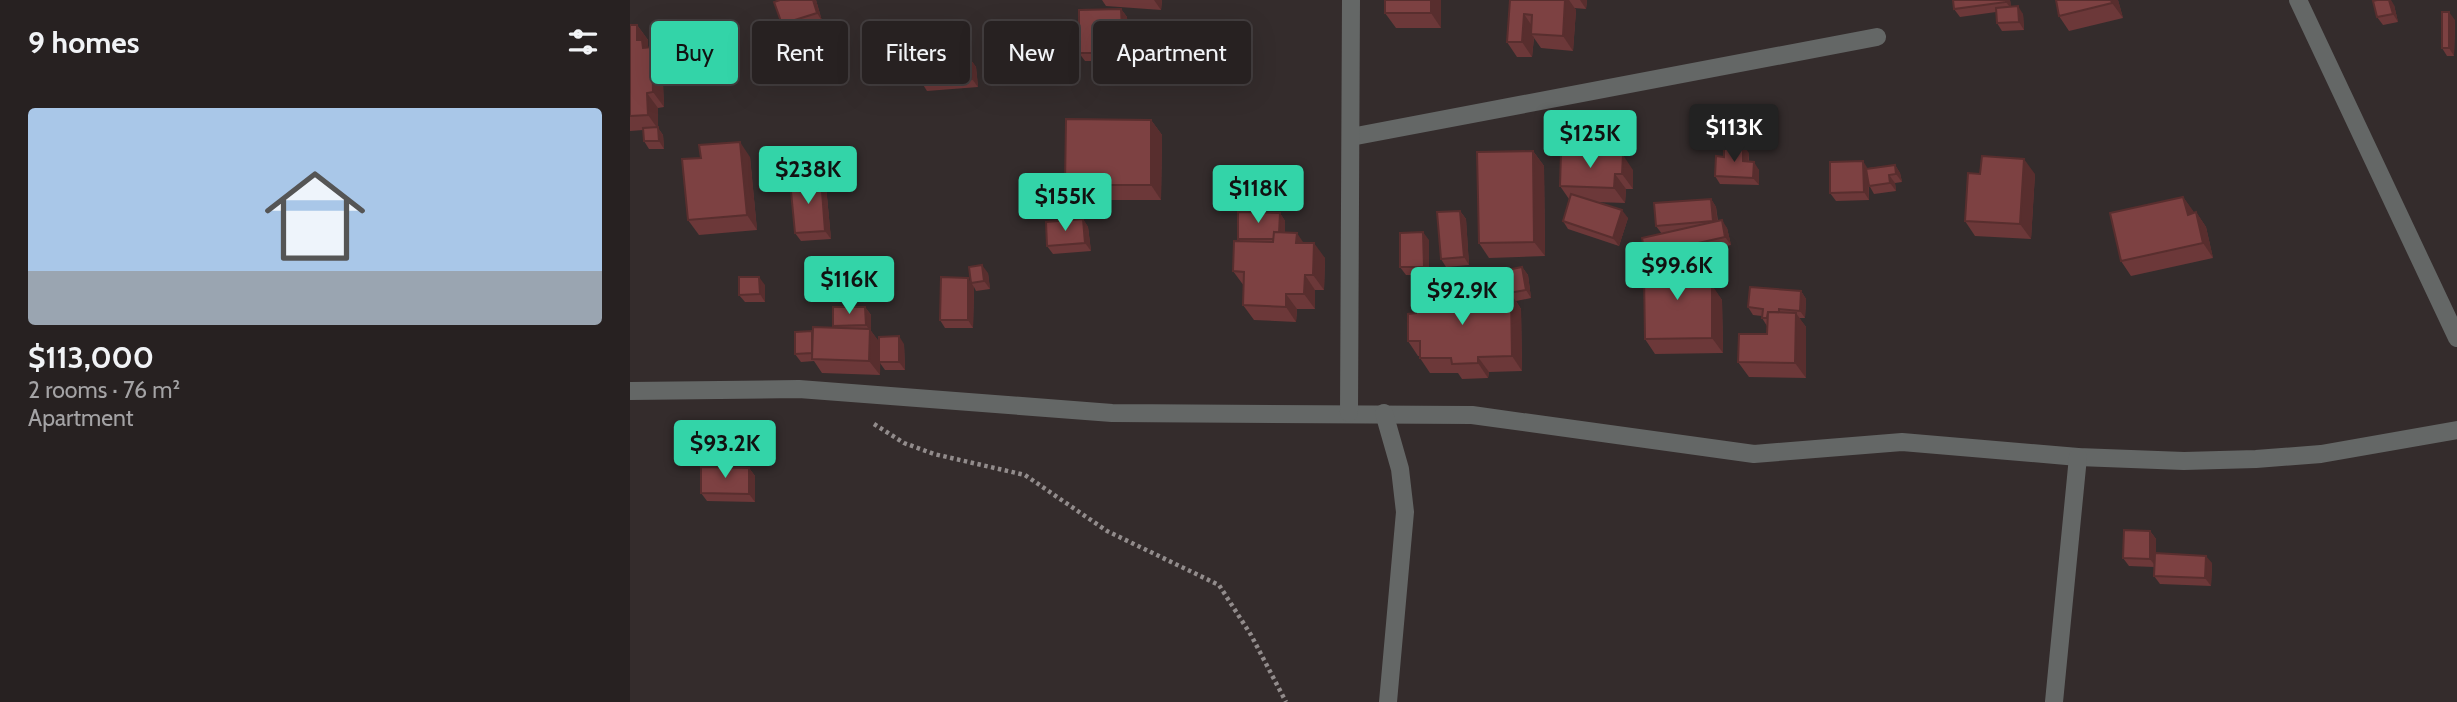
<!DOCTYPE html>
<html lang="en">
<head>
<meta charset="utf-8">
<style>
	:root { --surface:#272121; --page:#2f292a; --text:#f1f3f6; --muted:#a4a3a5; --line:#433e3f; --accent:#33d4a8 }
	body { margin:0; font-family:Cabin,sans-serif; background:var(--page); color:var(--text); height:100vh; display:flex; flex-direction:column; font-size:26px; white-space:nowrap }
	* { box-sizing:border-box; margin:0 }
	p { font-size:23px; color:var(--muted) }
	.icon { flex:none; width:38px; height:38px; fill:none; stroke:currentColor; stroke-width:2; stroke-linecap:round; stroke-linejoin:round }
	.map { position:relative; flex:1; overflow:hidden }
	.sheet { display:flex; flex-direction:column; background:var(--surface); width:630px }
	.sheet>* { flex:none }
	.hud { position:absolute; left:21px; top:21px; width:665px; height:63px; display:flex; gap:14px }
	.price { position:absolute; translate:-50% -60px; padding:0 16px; border-radius:7px; background:var(--accent); color:#111; font-size:23px; line-height:46px; filter:drop-shadow(0 2px 4px #0008) }
	.price::after { content:''; position:absolute; left:50%; top:42px; width:21px; height:16px; margin-left:-10px; background:inherit; clip-path:polygon(0 0,100% 0,50% 100%) }
	.price.selected { background:#222; color:#fff }
	ul { padding:0; list-style:none }
	li { display:grid; align-content:center; gap:14px; height:371px; padding:0 28px }
	li span { display:grid; place-items:center; height:217px; border-radius:7px; color:#555 }
	li>.icon { margin-inline-start:auto }
	span .icon { width:126px; height:126px; fill:#fffc; stroke-width:1 }
	li b { font-size:30px }
	h2 { display:flex; justify-content:space-between; align-items:center; height:84px; padding:0 28px; font-size:30px }
	.pill { padding:0 24px; border-radius:7px; background:var(--surface); box-shadow:0 7px 28px #0002,0 0 0 2px var(--line); font-size:24px; line-height:63px }
	.pill.selected { background:var(--accent); color:#111 }
	main { display:flex; flex:1; min-height:0 }
	.map>svg:first-child { display:block }
</style>
</head>
<body>
<main>
<section class="sheet">
<h2>9 homes<svg class="icon" aria-label="filters" viewBox="0 0 24 24"><path d="M4 7h16M4 17h16"/><circle cx="9" cy="7" r="2"/><circle cx="15" cy="17" r="2"/></svg></h2>
<ul>
<li><span style="background:linear-gradient(#a9c7e8 75%,#9aa5b1 0)"><svg class="icon" aria-label="home" viewBox="0 0 24 24"><path d="M3 11l9-7 9 7M6 9v11h12V9"/></svg></span><div><b>$113,000</b><p>2 rooms · 76 m²</p><p>Apartment</p></div></li>
</ul>
</section>
<div class="map">
<svg width="1827" height="702" viewBox="0 0 1827 702">
	<rect width="100%" height="100%" fill="#342c2c"/>
	<g fill="none" stroke-linecap="round" stroke-linejoin="round">
		<path stroke="#928c8c" stroke-width="4.5" stroke-dasharray="3.5 3.5" stroke-linecap="butt" d="M244,424L274,443L304,454L395,475L477,531L589,585L621,635L656,702"/>
		<g stroke="#646766" stroke-width="18">
			<path d="M1668,0L1827,338"/>
			<path d="M721,137L1247,37"/>
			<path d="M0,391L169,389L482,413L842,415L1124,454L1272,442L1448,457L1554,461L1626,459L1691,454L1827,430"/>
			<path d="M719,413L721,0"/>
			<path d="M754,413L770,469L775,512L758,702"/>
			<path d="M1424,702L1448,457"/>
		</g>
	</g>
	<g fill="#6c3839">
		<path d="M186,0L192,21L158,32L152,24Z"/>
		<path d="M472,0H532L531,10L476,6Z"/>
		<path d="M811,0V28H766L755,13Z"/>
		<path d="M880,0H957L956,9L944,8L946,10L943,51L911,48L904,38L902,57H887L877,42Z"/>
		<path d="M1380,0L1381,7L1393,14L1394,30L1372,31L1367,23L1366,12L1330,17L1324,9Z"/>
		<path d="M1426,0H1488L1493,18L1439,31L1429,16Z"/>
		<path d="M1764,5L1768,22L1753,25L1747,17Z"/>
		<path d="M491,9L497,17L498,38H477V39H487L492,47V61H455L449,53Z"/>
		<path d="M1825,20L1824,56H1817L1812,48Z"/>
		<path d="M0,25H7L18,40V48L22,47L32,62L34,107L28,108V128L33,135L34,149H19L14,141L13,130L0,131Z"/>
		<path d="M547,36L546,83H522L517,76H508L503,68L516,43Z"/>
		<path d="M340,59L346,67L348,87L297,91L292,83Z"/>
		<path d="M521,120L532,135L531,200H446L435,185Z"/>
		<path d="M998,131L997,145H979L974,137Z"/>
		<path d="M903,151L914,166L915,256L859,258L849,243Z"/>
		<path d="M1119,153V161L1129,170V185L1090,184L1085,176L1094,157Z"/>
		<path d="M120,157L127,230L69,235L58,220L71,158Z"/>
		<path d="M1265,165L1270,173L1272,182L1265,183L1266,191L1244,194L1239,185V200L1206,201L1200,193L1238,168Z"/>
		<path d="M1003,170V189H996L995,203L966,202L998,218L989,246L938,229L933,221L939,199L930,186Z"/>
		<path d="M1405,174L1401,239L1345,236L1335,221Z"/>
		<path d="M191,178L196,186L201,239L171,241L165,233Z"/>
		<path d="M1553,197L1564,213L1566,212L1576,227L1583,258L1501,276L1491,261Z"/>
		<path d="M1081,199L1086,207L1088,221L1097,228L1101,245L1032,260H1050L1053,264L1081,278V285L1092,300L1093,353L1025,354L1015,339L1023,274V262L1021,263L1015,255L1032,234L1026,226Z"/>
		<path d="M830,211L836,219L839,265L816,267L811,259Z"/>
		<path d="M650,213L655,221V233L674,243L695,258L694,290H685V309H667L666,322L624,320L613,305L614,286L603,271L610,241L608,239Z"/>
		<path d="M453,219L458,227L461,251L423,254L417,246Z"/>
		<path d="M799,240V275H776L770,267Z"/>
		<path d="M892,267L898,275L901,298L886,301L891,309L892,371L859,372L858,378L832,379L828,373H800L790,358V356H788L778,341L786,313L855,295Z"/>
		<path d="M358,273L360,289L346,291L344,287L343,328H315L310,320L341,281Z"/>
		<path d="M135,285V302H115L109,295Z"/>
		<path d="M1171,291L1176,299L1175,318H1169L1176,327V378L1119,377L1108,362L1137,334V326L1132,318V316L1123,315L1118,307Z"/>
		<path d="M235,307L241,315V331L249,342L274,344L275,370H255L250,363V375L192,373L184,361L171,362L165,354L182,331L205,328L203,326Z"/>
		<path d="M119,468L125,476V502L77,501L71,493Z"/>
		<path d="M1520,531L1526,539V553L1582,563L1581,586L1530,584L1524,576V567L1499,566L1493,558Z"/>
	</g>
	<g fill="#582e2e">
		<path d="M183,0H186L192,21L187,13Z"/>
		<path d="M524,0H532L531,10Z"/>
		<path d="M801,0H811V28L801,13Z"/>
		<path d="M935,0H939L946,10L943,51L933,36Z"/>
		<path d="M950,0H957L956,9Z"/>
		<path d="M1376,0H1380L1382,10L1376,2Z"/>
		<path d="M1481,0H1488L1493,18L1482,3Z"/>
		<path d="M1759,0H1761L1764,5L1768,22L1763,14Z"/>
		<path d="M1388,6L1393,14L1394,30L1389,22Z"/>
		<path d="M491,9L497,17L498,38L492,30Z"/>
		<path d="M1819,12L1825,20L1824,56L1819,48Z"/>
		<path d="M894,14L904,29L901,34L904,37L902,57L892,42Z"/>
		<path d="M7,25L18,40V48L22,47L32,62L34,107L23,92L7,40Z"/>
		<path d="M541,28L547,36L546,83L541,75Z"/>
		<path d="M472,30L477,38V47L471,39Z"/>
		<path d="M487,39L492,47V61L487,53Z"/>
		<path d="M340,59L346,67L348,87L342,79Z"/>
		<path d="M17,93L28,108V128L33,135L34,149L29,141L28,129L18,115Z"/>
		<path d="M521,120L532,135L531,200L521,185Z"/>
		<path d="M992,123L998,131L997,145L992,137Z"/>
		<path d="M110,142L120,157L127,230L117,215Z"/>
		<path d="M1113,145L1119,153L1118,169L1113,161Z"/>
		<path d="M903,151L914,166L915,256L904,242Z"/>
		<path d="M993,155L1003,170V189L992,174Z"/>
		<path d="M1394,159L1405,174L1401,239L1390,224Z"/>
		<path d="M1233,161L1238,169L1239,200L1234,192Z"/>
		<path d="M1124,162L1129,170V185L1123,178Z"/>
		<path d="M1265,165L1270,173L1272,182L1266,174Z"/>
		<path d="M985,174L996,189L995,203L984,188Z"/>
		<path d="M1259,175L1265,183L1266,191L1260,183Z"/>
		<path d="M191,178L196,186L201,239L195,231Z"/>
		<path d="M1553,197L1564,212L1568,230L1558,215Z"/>
		<path d="M1081,199L1086,207L1088,229L1083,221Z"/>
		<path d="M992,210L998,218L989,246L983,238Z"/>
		<path d="M830,211L836,219L839,265L834,257Z"/>
		<path d="M1566,212L1576,227L1583,258L1573,243Z"/>
		<path d="M650,213L655,221V247L649,239Z"/>
		<path d="M453,219L458,227L461,251L455,243Z"/>
		<path d="M1092,220L1097,228L1101,245L1095,237Z"/>
		<path d="M793,232L799,240V275L794,267Z"/>
		<path d="M667,233L677,248L666,243Z"/>
		<path d="M684,243L695,258L694,290L683,275Z"/>
		<path d="M1070,263L1081,278V300L1070,285Z"/>
		<path d="M352,265L358,273L360,289L354,281Z"/>
		<path d="M892,267L898,275L901,298L896,290Z"/>
		<path d="M675,275L685,290V309L674,294Z"/>
		<path d="M129,277L135,285V302L130,294Z"/>
		<path d="M338,278L344,287L343,328L338,320Z"/>
		<path d="M1082,285L1092,300L1093,353L1082,338Z"/>
		<path d="M1171,291L1176,299L1175,318L1170,311Z"/>
		<path d="M656,294L667,309L666,322L656,307Z"/>
		<path d="M881,294L891,309L892,371L882,356Z"/>
		<path d="M235,307L241,315V331L251,344L250,375L239,361L240,331L236,325Z"/>
		<path d="M1166,313L1176,327V378L1165,363Z"/>
		<path d="M269,336L274,344L275,370L269,362Z"/>
		<path d="M848,357L859,372L858,378L848,363Z"/>
		<path d="M119,468L125,476V502L119,494Z"/>
		<path d="M1520,531L1526,539V567L1520,559Z"/>
		<path d="M1576,556L1582,563L1581,586L1575,578Z"/>
	</g>
	<g fill="#7d4142" stroke="#582e2e" stroke-width="2">
		<path d="M150,0H183L187,13L152,24L144,2Z"/>
		<rect x="755" y="0" width="46" height="13"/>
		<path d="M880,0H935L933,36L901,34L902,15L894,14L892,42H877Z"/>
		<path d="M1323,0H1376V2L1324,9Z"/>
		<path d="M1426,0H1481L1482,3L1429,16Z"/>
		<path d="M1747,0H1759L1763,14L1747,17L1743,1Z"/>
		<path d="M1388,6L1389,22L1367,23L1366,8Z"/>
		<path d="M491,9L492,30H472L471,39H487V53H449V10Z"/>
		<rect x="1812" y="12" width="7" height="36"/>
		<path d="M0,25H7V40H12L13,48L22,47L23,92L17,93L18,115L0,116Z"/>
		<path d="M517,28H541V75H517V68H503V43H516Z"/>
		<path d="M340,59L342,79L292,83L290,64Z"/>
		<path d="M436,119L521,120V185H435Z"/>
		<rect x="974" y="123" width="18" height="14"/>
		<path d="M28,127L29,141H14L13,128Z"/>
		<path d="M110,142L117,215L58,220L52,159L71,158L69,145Z"/>
		<path d="M1094,145H1113V161L1124,162L1123,178L1085,176L1086,156L1094,157Z"/>
		<path d="M903,151L904,242L849,243L847,152Z"/>
		<path d="M931,153L993,155L992,174H985L984,188L930,186Z"/>
		<path d="M1352,156L1394,159L1390,224L1335,221L1338,173L1350,174Z"/>
		<path d="M1233,161L1234,192L1200,193V162Z"/>
		<path d="M1265,165L1266,174L1259,175L1260,183L1239,186L1236,169Z"/>
		<path d="M191,178L195,231L165,233L160,181Z"/>
		<path d="M941,194L992,210L983,238L933,221Z"/>
		<path d="M1553,197L1558,215L1566,212L1573,243L1491,261L1480,213Z"/>
		<path d="M1081,199L1083,221L1026,226L1024,203Z"/>
		<path d="M830,211L834,257L811,259L807,212Z"/>
		<path d="M608,212L650,213L649,233L644,232V239H608Z"/>
		<path d="M453,219L455,243L417,246L416,222Z"/>
		<path d="M1092,220L1095,237L1015,255L1012,238Z"/>
		<path d="M644,232L667,233L666,243H684L683,275H675L674,294H656V307L613,305L614,272L603,271L604,241L643,242Z"/>
		<path d="M793,232L794,267H770V233Z"/>
		<path d="M1023,260H1050V264L1070,263V285H1082V338L1015,339L1014,275L1023,274Z"/>
		<path d="M352,265L354,281L341,283L339,267Z"/>
		<path d="M892,267L896,290L873,294L855,295L852,275Z"/>
		<path d="M109,277H129L130,294L109,295Z"/>
		<path d="M311,277L338,278V320H310Z"/>
		<path d="M1120,287L1171,291L1170,311L1149,309V312H1138L1137,318H1132L1133,309L1118,307Z"/>
		<path d="M881,294L882,356L848,357V363L822,364L821,358H790V341H778V314L786,313V296Z"/>
		<path d="M203,307H235L236,325L203,326Z"/>
		<path d="M1138,312L1166,313L1165,363L1108,362L1109,334H1137Z"/>
		<path d="M183,327L240,329L239,361L182,359Z"/>
		<path d="M182,331V353L165,354V332Z"/>
		<path d="M269,336V362H249V337Z"/>
		<path d="M71,467L119,468V494L71,493Z"/>
		<path d="M1494,530L1520,531V559L1493,558Z"/>
		<path d="M1525,553L1576,556L1575,578L1524,576Z"/>
	</g>
</svg>
<b class="price selected" style="left:1104px;top:164px">$113K</b>
<b class="price" style="left:960px;top:170px">$125K</b>
<b class="price" style="left:178px;top:206px">$238K</b>
<b class="price" style="left:628px;top:225px">$118K</b>
<b class="price" style="left:435px;top:233px">$155K</b>
<b class="price" style="left:1047px;top:302px">$99.6K</b>
<b class="price" style="left:219px;top:316px">$116K</b>
<b class="price" style="left:832px;top:327px">$92.9K</b>
<b class="price" style="left:95px;top:480px">$93.2K</b>
<div class="hud">
<a class="pill selected">Buy</a>
<a class="pill">Rent</a>
<a class="pill">Filters</a>
<a class="pill">New</a>
<a class="pill">Apartment</a>
</div>
</div>
</main>
</body>
</html>
